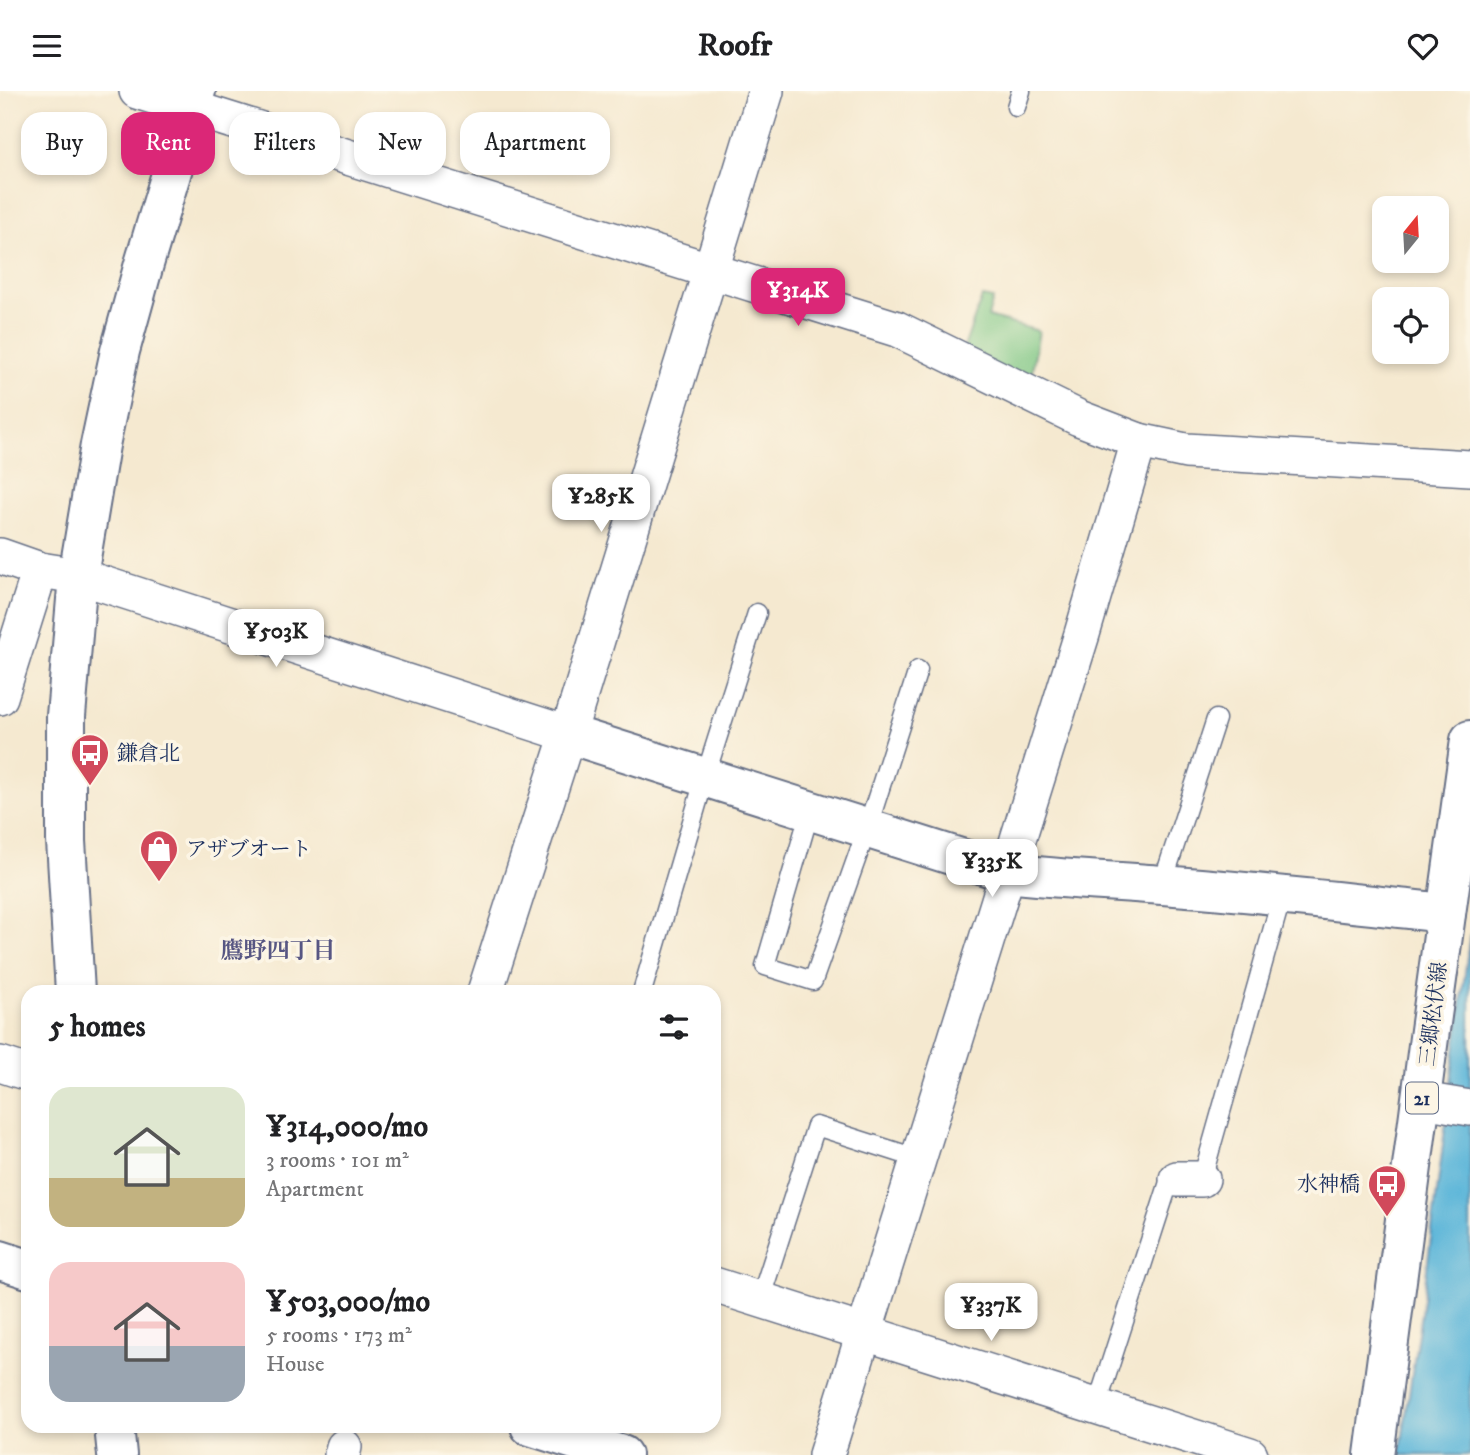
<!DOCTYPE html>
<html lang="en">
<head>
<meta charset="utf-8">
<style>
	:root { --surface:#fff; --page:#f2f2f2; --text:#202124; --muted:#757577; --accent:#db2777 }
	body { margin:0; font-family:"IM FELL DW Pica","Noto Serif JP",serif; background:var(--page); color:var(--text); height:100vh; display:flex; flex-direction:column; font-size:26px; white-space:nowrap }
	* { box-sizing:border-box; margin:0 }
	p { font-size:23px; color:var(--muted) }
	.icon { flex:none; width:38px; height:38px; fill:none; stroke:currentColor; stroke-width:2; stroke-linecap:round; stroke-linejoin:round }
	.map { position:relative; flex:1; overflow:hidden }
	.drawer { position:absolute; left:21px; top:894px; width:700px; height:448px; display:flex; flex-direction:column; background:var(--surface); border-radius:21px; box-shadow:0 4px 10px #0003 }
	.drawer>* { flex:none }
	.top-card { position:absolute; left:21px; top:21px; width:700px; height:63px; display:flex; gap:14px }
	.needle { width:46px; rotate:18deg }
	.tools { position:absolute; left:1372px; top:105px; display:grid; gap:14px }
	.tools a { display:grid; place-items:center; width:77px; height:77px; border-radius:14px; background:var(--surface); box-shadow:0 4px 10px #0003; font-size:35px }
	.price { position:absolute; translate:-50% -60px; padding:0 16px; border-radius:14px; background:#fff; color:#222; font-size:23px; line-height:46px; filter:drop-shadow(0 2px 4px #0008) }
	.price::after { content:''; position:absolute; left:50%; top:42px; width:21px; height:16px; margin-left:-10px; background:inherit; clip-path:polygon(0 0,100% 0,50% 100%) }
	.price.active { background:var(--accent); color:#fff }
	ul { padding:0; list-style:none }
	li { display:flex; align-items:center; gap:21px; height:175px; padding:0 28px }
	li span { display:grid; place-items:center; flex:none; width:196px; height:140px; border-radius:21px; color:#555 }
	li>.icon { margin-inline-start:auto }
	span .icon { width:84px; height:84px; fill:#fffc; stroke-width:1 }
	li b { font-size:30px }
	h2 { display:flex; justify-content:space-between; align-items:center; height:84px; padding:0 28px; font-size:30px }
	.pill { padding:0 24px; border-radius:21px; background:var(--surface); box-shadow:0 4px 10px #0003; font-size:24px; line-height:63px }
	.pill.active { background:var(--accent); color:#fff }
	header { display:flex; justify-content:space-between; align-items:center; height:91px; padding:0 28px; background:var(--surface); font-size:32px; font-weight:700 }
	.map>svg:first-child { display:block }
</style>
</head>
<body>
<header><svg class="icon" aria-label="menu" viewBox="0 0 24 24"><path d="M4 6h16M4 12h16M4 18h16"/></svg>Roofr<svg class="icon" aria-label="heart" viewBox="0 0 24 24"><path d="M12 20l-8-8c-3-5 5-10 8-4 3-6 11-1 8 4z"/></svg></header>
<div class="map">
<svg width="1470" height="1364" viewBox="0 0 1470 1364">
	<rect width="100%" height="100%" fill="#fcf5e5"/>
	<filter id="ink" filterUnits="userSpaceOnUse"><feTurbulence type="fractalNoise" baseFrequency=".0143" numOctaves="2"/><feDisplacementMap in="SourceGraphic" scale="14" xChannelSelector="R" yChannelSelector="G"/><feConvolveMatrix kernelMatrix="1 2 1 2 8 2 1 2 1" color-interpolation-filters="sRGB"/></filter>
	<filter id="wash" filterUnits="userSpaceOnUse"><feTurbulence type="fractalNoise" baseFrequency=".00686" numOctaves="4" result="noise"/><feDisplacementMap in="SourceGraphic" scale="28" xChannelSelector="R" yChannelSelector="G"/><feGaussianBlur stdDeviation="1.57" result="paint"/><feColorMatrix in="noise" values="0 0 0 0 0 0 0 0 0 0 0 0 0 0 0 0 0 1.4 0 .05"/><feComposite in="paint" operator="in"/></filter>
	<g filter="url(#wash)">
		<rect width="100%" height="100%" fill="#f5e9d0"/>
		<path fill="#7dc683" stroke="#4c7a70" stroke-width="2" d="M982,206L993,208L988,226L1039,240L1029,297L961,265Z"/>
		<path fill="#5bb6d9" stroke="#3b729c" stroke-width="2" d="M1470,843V1364H1400L1423,1209Z"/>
	</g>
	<g filter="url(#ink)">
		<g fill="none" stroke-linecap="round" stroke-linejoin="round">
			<defs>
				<g id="service">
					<path d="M1016,16L1021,0"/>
					<path d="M810,720L765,875L813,890L867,738L918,579"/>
					<path d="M1162,794L1216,628"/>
					<path d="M642,901L705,686L757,522"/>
					<path d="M1202,1088L1282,805"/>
					<path d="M760,1209L816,1035L919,1068"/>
					<path d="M1097,1314L1169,1091L1177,1088"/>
				</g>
				<g id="minor">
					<path d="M137,0L897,238L1079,327L1139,350L1186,360L1470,377"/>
					<path d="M0,465L40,479L78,485L97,491L568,643"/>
					<path d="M0,606L40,479"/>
					<path d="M485,901L568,643L766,0"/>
					<path d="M0,973L28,982"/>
					<path d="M1422,1009L1470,1017"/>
					<path d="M1177,1088H1202"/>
					<path d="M714,1194L1250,1364"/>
					<path d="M342,1364L344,1356"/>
					<path d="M826,1364L1082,543L1139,350"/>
				</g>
				<g id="tertiary">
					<path d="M568,643L1008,782C1059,788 1111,790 1163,794C1258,801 1352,812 1446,822"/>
					<path d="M75,901L66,750V625L78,485L100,354L120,260L144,173L196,0"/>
					<path d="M114,1335L117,1364"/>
				</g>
				<g id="secondary">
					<path d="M0,1169L28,1178"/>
					<path d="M530,1335L622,1364"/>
				</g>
				<path id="primary" d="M1374,1364C1404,1126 1437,887 1470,649"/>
			</defs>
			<use href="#service" stroke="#677086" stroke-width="21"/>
			<use href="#minor" stroke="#677086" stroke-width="38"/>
			<use href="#tertiary" stroke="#677086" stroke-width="42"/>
			<use href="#secondary" stroke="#677086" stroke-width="42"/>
			<use href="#primary" stroke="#677086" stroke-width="42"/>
			<use href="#service" stroke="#fff" stroke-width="18"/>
			<use href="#minor" stroke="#fff" stroke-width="35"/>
			<use href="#tertiary" stroke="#fff" stroke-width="38"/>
			<use href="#secondary" stroke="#fff" stroke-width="38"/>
			<use href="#primary" stroke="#fff" stroke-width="38"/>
		</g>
	</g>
	<defs>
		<symbol id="bus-pin" viewBox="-11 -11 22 30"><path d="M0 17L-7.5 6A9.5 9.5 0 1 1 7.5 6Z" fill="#d1495b" stroke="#fcf5e5"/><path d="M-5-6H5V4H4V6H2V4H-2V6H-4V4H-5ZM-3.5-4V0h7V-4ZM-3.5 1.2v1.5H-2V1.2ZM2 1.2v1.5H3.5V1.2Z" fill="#fff"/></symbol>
		<symbol id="shop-pin" viewBox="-11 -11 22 30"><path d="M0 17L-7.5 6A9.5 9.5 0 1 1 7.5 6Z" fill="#d1495b" stroke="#fcf5e5"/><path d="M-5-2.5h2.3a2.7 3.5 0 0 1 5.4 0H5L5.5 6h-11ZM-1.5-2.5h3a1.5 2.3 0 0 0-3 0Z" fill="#fff"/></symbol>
	</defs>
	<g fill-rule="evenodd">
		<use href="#bus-pin" x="68" y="640" width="44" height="60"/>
		<use href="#shop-pin" x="137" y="736" width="44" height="60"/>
		<use href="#bus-pin" x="1365" y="1071" width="44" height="60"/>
	</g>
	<g text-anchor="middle" stroke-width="7" stroke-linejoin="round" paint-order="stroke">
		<rect fill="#fcf5e5" stroke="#5e6a86" stroke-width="2" x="1406" y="991.5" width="32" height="31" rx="5"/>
		<g font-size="19" font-weight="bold" fill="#1b2f5e">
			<text x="1422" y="1014">21</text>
		</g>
		<g font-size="21" fill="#1b2f5e" stroke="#fcf5e5" text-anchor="start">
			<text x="117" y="669">鎌倉北</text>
			<text x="186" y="765">アザブオート</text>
			<text x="1360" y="1100" text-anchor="end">水神橋</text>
		</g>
		<g font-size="21" fill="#1b2f5e" stroke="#fcf5e5">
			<text transform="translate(1433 923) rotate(-83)" y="7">三郷松伏線</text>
		</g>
		<g font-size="23" font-weight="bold" fill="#575683" stroke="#fcf5e5">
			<text x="278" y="867">鷹野四丁目</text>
		</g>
	</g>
</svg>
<div class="tools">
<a><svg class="needle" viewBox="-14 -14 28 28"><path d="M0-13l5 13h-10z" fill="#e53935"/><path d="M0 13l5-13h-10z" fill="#757577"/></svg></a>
<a><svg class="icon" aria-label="locate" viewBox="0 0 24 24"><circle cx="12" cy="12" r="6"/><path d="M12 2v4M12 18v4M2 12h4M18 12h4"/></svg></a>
</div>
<b class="price active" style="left:798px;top:237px">¥314K</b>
<b class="price" style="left:601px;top:443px">¥285K</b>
<b class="price" style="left:276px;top:578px">¥503K</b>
<b class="price" style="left:992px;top:808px">¥335K</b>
<b class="price" style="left:991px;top:1252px">¥337K</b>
<div class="top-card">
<a class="pill">Buy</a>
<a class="pill active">Rent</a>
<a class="pill">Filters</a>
<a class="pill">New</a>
<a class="pill">Apartment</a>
</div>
<section class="drawer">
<h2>5 homes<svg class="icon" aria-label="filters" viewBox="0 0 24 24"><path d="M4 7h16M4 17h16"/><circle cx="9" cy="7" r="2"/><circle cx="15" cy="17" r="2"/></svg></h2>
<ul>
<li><span style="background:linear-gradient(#dfe7d0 65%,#c2b280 0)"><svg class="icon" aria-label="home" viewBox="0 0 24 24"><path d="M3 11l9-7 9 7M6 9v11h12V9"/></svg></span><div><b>¥314,000/mo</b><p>3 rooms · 101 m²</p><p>Apartment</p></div></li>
<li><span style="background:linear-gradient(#f6c9c9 60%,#9aa5b1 0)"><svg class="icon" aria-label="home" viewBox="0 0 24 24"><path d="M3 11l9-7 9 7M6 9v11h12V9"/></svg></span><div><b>¥503,000/mo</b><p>5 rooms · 173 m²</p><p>House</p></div></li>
</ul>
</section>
</div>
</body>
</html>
